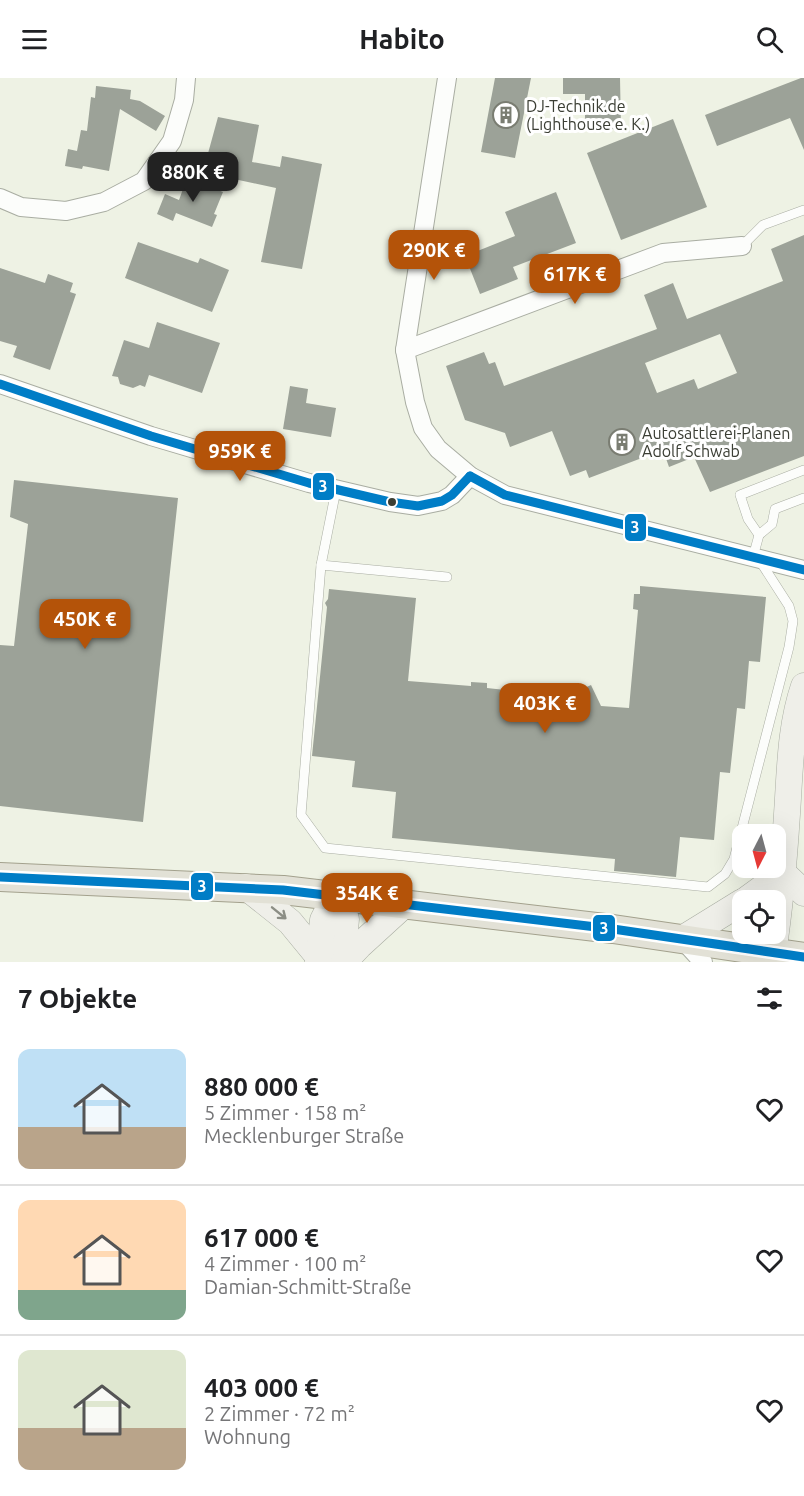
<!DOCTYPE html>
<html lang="de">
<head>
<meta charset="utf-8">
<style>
	:root { --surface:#fff; --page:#f2f2f2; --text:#202124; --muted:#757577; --line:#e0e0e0; --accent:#b45309 }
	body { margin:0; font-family:Ubuntu,sans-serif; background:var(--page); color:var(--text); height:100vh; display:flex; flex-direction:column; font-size:22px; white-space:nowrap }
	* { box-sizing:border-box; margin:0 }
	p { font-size:20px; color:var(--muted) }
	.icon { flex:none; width:33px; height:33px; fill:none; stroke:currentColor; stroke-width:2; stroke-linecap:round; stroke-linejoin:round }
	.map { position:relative; height:884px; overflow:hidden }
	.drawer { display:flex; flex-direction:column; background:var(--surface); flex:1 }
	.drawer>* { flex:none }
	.needle { width:39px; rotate:186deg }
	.buttons { position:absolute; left:732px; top:746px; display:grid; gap:12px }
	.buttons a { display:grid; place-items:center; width:54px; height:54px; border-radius:12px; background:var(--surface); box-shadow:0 6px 24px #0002; font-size:30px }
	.price { position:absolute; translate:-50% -51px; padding:0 14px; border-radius:12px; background:var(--accent); color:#fff; font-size:20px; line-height:39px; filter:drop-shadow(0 2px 3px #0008) }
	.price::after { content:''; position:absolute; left:50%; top:36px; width:18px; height:14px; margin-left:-9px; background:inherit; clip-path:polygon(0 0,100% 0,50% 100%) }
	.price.selected { background:#222; color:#fff }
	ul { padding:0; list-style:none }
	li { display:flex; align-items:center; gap:18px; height:150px; padding:0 18px }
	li+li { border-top:2px solid var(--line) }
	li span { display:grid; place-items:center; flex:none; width:168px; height:120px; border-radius:12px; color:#555 }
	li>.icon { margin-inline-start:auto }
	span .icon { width:72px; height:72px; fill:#fffc; stroke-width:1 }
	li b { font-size:26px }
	h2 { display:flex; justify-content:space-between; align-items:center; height:72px; padding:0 18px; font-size:26px }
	header { display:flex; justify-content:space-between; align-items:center; height:78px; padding:0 18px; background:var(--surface); font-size:27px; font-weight:700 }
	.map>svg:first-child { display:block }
</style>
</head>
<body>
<header><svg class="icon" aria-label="menu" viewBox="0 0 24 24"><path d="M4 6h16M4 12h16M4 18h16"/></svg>Habito<svg class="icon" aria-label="search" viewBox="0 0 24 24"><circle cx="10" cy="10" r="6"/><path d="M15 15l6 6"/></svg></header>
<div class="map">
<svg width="804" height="884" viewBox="0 0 804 884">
	<rect width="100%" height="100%" fill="#eef2e4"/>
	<g fill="#9ca298" fill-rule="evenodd">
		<path d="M495,0H531L515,80L481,74Z"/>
		<path d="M563,0H620L621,51L585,52V16H563Z"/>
		<path d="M801,0H804V72L790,40L717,68L705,37Z"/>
		<path d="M96,8L131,12L130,21L140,23L165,38L156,53L120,31L109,93L83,88L82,91L65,88L68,71L77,73L81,52L87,53L91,19L95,20Z"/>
		<path d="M218,39L259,47L252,84L280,89L282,78L322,86L302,191L261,184L276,110L234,101L238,85L207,79Z"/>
		<path d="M673,41L707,129L621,162L587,75Z"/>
		<path d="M187,100L223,114L214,136L217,137L212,149L176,135L173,143L157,136L165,116L179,122Z"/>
		<path d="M556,114L576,165L513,189L518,201L480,216L465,178L515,158L505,134Z"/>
		<path d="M804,157V378L710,414L694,379L669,389L663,372L589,400L586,392L570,398L552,353L510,369L505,355L465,342L446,288L484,274L489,286L495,284L504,308L657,251L644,217L673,205L687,241L783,203L771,171ZM720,256L737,295L698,311L694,301L657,315L645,285Z"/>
		<path d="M138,164L198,185L200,180L229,192L212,234L125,200Z"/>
		<path d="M0,190L45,205L48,196L73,205L70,214L76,216L50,292L13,279L17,268L0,263Z"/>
		<path d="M157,244L220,265L202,315L149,297L145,309L140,307L133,310L120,306L118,299L112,298L124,262L149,270Z"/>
		<path d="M290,308L308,311L306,325L336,330L331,359L283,351Z"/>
		<path d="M14,402L178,420L143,744L0,728V567L14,568L28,446L10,439Z"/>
		<path d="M640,508L766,519L760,584L749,583L745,631L737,630L730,695L720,694L714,762L680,759L676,799L614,793L615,781L392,760L396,714L352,709L355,683L312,678L327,529L325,525L328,521L329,511L416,520L408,603L471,608V604L487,605V610L545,616L544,629L591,607L601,628L629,630L638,532L633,531L634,516H640Z"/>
	</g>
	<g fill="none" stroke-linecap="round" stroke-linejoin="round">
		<defs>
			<g id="lane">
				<path d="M742,168L763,147L804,132"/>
				<path d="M336,412L321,487L447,499"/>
				<path d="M759,457L748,441L740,417L804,392"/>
				<path d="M753,479L759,457L772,446L775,431L804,420"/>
				<path d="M321,487L301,737L325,770L708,809L725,796L734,781L789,569L793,543L789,528L760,483"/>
			</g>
			<g id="street">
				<path d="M447,0L405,272L415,324L423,350L438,371L470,398L505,417L804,492"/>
				<path d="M0,120L21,129L66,133L104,124L144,103L172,63L184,22L186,0"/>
				<path d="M405,272L663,175L742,168"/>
				<path d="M0,306L151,358L309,405L390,424L418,428L442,423L452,417L470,398"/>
				<path d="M682,861L703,884"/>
			</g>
			<g id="secondary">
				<path d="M783,795L804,815"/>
				<path d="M246,809L290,844L318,878"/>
				<path d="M336,817L346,841L342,884"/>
				<path d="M746,822L783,795"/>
				<path d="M682,861L742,824"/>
				<path d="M773,875C780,829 784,783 787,736C790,693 790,649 804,608"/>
				<path d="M318,884L323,842L336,817"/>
				<path d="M344,884L359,868L405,826"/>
			</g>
			<path id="primary" d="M0,799L283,812L613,851L804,879"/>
		</defs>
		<use href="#lane" stroke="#a9ada2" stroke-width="10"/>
		<use href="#street" stroke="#a9ada2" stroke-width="20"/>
		<use href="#secondary" stroke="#a9ada2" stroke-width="27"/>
		<use href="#primary" stroke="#a3a18d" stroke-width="30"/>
		<use href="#lane" stroke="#fcfdfb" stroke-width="9"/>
		<use href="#street" stroke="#fcfdfb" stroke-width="18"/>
		<use href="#secondary" stroke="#efefe9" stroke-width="26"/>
		<use href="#primary" stroke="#e2e1d6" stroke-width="28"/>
		<defs>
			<g id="bus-1">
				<path d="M0,306L151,358L309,405L390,424L418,428L442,423L452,417L470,398"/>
				<path d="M470,398L505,417L804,492"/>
				<path d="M0,799L283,812L613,851L804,879"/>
			</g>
		</defs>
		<use href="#bus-1" stroke="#fff" stroke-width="14"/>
		<use href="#bus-1" stroke="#007dc6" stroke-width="9"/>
	</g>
	<defs><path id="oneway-shaft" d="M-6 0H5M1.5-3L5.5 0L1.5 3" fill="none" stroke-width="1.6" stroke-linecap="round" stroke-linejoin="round" transform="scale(1.5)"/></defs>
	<use stroke="#8c8e85" href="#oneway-shaft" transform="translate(279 835) rotate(39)"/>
	<defs>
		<symbol id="building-ring" viewBox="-11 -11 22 22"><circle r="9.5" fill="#fff" stroke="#7a7d72" stroke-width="1.5"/><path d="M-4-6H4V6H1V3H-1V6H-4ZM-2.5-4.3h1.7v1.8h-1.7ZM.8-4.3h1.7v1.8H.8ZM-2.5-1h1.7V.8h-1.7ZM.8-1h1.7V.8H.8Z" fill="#7a7d72"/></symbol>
	</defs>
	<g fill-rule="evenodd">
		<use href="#building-ring" x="491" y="22" width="30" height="30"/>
		<use href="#building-ring" x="607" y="349" width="30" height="30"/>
	</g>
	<circle fill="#3b3e34" stroke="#fff" stroke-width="2" cx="392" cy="424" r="5"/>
	<g text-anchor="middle" stroke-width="6" stroke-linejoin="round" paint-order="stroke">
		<g font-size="16" fill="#3b3e34" stroke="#fff" text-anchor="start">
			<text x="526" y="34">DJ-Technik.de<tspan x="526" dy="18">(Lighthouse e. K.)</tspan></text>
			<text x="642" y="361">Autosattlerei-Planen<tspan x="642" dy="18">Adolf Schwab</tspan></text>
		</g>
	</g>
	<g stroke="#fff" stroke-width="2">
		<rect x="312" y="394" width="23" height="29" rx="6" fill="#007dc6"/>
		<rect x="624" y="435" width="23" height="29" rx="6" fill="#007dc6"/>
		<rect x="190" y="794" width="24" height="29" rx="6" fill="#007dc6"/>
		<rect x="592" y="836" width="24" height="28" rx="6" fill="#007dc6"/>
	</g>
	<g font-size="16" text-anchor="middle" font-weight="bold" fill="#fff">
		<text x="323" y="414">3</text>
		<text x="635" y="455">3</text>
		<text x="202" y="814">3</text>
		<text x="604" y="856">3</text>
	</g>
</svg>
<div class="buttons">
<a><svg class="needle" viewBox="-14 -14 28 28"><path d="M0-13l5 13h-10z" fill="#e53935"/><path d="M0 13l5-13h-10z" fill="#757577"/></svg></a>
<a><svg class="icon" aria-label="locate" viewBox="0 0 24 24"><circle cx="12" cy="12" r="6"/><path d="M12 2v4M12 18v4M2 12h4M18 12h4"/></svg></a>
</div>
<b class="price selected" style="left:193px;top:125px">880K €</b>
<b class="price" style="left:434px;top:203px">290K €</b>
<b class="price" style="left:575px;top:227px">617K €</b>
<b class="price" style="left:240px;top:404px">959K €</b>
<b class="price" style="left:85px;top:572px">450K €</b>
<b class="price" style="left:545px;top:656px">403K €</b>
<b class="price" style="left:367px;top:846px">354K €</b>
</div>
<section class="drawer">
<h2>7 Objekte<svg class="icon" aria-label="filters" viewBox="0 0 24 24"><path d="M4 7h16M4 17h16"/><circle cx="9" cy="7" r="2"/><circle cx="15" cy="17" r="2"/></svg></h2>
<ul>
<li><span style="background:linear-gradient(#bfe0f5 65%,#b9a48a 0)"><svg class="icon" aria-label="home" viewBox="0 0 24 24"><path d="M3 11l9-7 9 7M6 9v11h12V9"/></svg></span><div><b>880 000 €</b><p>5 Zimmer · 158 m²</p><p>Mecklenburger Straße</p></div><svg class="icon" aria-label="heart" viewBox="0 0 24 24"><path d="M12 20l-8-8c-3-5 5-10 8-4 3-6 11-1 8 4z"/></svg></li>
<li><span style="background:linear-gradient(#ffd9b3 75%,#7fa58c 0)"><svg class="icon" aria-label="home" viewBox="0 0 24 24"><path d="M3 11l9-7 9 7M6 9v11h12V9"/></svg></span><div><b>617 000 €</b><p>4 Zimmer · 100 m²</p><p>Damian-Schmitt-Straße</p></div><svg class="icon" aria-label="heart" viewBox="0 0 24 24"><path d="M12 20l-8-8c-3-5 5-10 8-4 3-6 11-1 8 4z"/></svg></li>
<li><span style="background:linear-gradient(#dfe7d0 65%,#b9a48a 0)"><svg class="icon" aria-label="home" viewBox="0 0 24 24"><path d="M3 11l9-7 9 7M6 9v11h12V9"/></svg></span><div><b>403 000 €</b><p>2 Zimmer · 72 m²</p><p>Wohnung</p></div><svg class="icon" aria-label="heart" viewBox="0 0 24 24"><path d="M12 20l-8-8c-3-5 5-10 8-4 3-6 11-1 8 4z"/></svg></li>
</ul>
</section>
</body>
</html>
